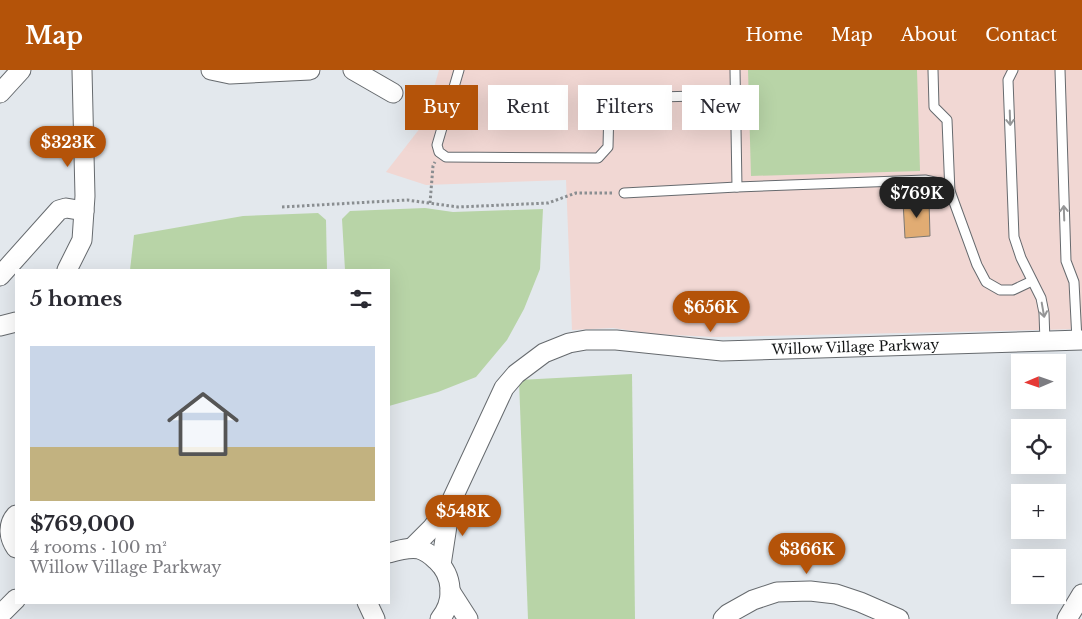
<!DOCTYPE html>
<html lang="en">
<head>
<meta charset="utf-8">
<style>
	:root { --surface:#fff; --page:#f7f7f7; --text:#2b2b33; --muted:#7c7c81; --accent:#b45309 }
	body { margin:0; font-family:"Libre Baskerville",serif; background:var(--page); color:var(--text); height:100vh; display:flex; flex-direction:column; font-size:19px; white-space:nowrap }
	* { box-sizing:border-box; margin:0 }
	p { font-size:16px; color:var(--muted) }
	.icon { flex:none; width:28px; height:28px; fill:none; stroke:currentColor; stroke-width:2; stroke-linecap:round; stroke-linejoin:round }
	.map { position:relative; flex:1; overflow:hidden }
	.side { position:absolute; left:15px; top:199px; width:375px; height:335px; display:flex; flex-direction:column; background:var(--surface); border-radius:0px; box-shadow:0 5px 20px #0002 }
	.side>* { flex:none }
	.guide { position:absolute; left:405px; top:15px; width:475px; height:45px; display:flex; gap:10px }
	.needle { width:32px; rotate:268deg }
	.buttons { position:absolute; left:1011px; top:284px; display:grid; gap:10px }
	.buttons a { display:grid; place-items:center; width:55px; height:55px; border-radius:0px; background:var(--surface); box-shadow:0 5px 20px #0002; font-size:25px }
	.price { position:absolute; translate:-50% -42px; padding:0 11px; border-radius:18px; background:var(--accent); color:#fff; font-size:16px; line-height:32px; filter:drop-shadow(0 1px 2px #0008) }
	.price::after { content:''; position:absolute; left:50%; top:30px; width:15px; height:11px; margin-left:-8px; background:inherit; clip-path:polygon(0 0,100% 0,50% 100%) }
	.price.current { background:#222; color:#fff }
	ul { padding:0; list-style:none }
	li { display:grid; align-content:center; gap:10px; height:265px; padding:0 15px }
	li span { display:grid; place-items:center; height:155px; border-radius:0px; color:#555 }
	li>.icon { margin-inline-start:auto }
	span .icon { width:90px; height:90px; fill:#fffc; stroke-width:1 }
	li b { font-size:21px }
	h2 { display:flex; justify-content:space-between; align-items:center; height:60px; padding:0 15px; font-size:21px }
	.chip { padding:0 18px; border-radius:0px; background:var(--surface); box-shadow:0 5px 20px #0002; font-size:18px; line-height:45px }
	.chip.current { background:var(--accent); color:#fff }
	header { display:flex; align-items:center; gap:30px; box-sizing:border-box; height:70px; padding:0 25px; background:var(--accent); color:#fff }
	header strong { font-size:24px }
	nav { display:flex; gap:28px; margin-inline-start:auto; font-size:18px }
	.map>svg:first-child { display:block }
</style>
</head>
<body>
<header>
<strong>Map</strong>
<nav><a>Home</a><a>Map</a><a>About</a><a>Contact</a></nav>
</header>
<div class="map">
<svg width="1082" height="549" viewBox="0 0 1082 549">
	<rect width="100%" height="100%" fill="#e3e8ed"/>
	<path fill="#f1d7d3" d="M439,0H1082V259L714,267L654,264L613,258L572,260L566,110L426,115L386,102L424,53Z"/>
	<g fill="#b8d4a7">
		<path d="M748,0H917L920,101L751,106Z"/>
		<path d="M425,138L453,142L543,139L540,199L524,239L507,270L476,307L438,322L389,336V200H345L342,149L350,141Z"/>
		<path d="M318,143L326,150L327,200H130L134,165L243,146Z"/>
		<path d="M632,304L635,549H528L519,310Z"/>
	</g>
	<path fill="#e1ac73" stroke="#7c7873" d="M929,130L930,166L905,168L903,131Z"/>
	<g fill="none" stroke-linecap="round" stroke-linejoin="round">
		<defs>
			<g id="lane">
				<path d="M459,0L437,75L439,82L446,87L598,88L608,77L609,36L620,28L735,25"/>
				<path d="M735,0L737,117"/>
				<path d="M933,0L934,37L947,50L950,123"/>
				<path d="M1013,0L1008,10L1014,167L1021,188L1041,228L1044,243L1045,272"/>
				<path d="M1060,0L1066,191L1074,212L1077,270"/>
				<path d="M624,123L737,117L925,110L939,113L950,121L977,195L986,212L1000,220H1013L1032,211"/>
			</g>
			<g id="street">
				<path d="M211,0L230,4L310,0"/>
				<path d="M353,0L393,23"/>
				<path d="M0,23L21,0"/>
				<path d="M67,200L82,170L85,126L82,0"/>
				<path d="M0,206L59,140L66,138L84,141"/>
				<path d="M0,256L16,252"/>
				<path d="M16,445C7,455 9,468 16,478"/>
				<path id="s1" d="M412,478L432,458L450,434L504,318L516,304L544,283L569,273L586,270H616L722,281L1082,270"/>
				<path d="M389,483C399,480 409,477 419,479C426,481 431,485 436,490C453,505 455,531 440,549"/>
				<path d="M441,495L450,436"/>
				<path d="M450,521L468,549"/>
				<path d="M367,532L375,549"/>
				<path d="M0,545L16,529"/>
				<path d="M723,549L728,544L753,530L777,522L810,521L836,524L860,532L899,549"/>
				<path d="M1067,549L1082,524"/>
			</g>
		</defs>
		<use href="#lane" stroke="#666a6e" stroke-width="11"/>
		<use href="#street" stroke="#666a6e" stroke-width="21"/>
		<g stroke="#8a8e91" stroke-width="3" stroke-dasharray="2.5 2.5" stroke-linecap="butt">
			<path d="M408,28L437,39"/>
			<path d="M430,133L433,96L435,92"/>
			<path d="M282,137L407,130L458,137L548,133L576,123H613"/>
		</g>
		<use href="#lane" stroke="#fff" stroke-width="9"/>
		<use href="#street" stroke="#fff" stroke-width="19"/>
	</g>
	<defs><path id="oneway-shaft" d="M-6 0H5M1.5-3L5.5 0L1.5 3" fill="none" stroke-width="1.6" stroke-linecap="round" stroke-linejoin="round" transform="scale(1.25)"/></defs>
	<g stroke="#959697">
		<use href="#oneway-shaft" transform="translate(1010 48) rotate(88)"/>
		<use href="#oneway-shaft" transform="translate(1064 143) rotate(-92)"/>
		<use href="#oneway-shaft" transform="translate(1043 240) rotate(80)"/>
	</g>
	<g text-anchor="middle" stroke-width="5" stroke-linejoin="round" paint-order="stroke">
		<g font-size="14" fill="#141617" stroke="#fff">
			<text dy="5" stroke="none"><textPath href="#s1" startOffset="554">Willow Village Parkway</textPath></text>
		</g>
	</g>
</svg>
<div class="buttons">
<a><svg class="needle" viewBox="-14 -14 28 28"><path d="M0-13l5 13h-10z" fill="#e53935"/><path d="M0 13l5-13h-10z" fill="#7c7c81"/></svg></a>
<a><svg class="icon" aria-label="locate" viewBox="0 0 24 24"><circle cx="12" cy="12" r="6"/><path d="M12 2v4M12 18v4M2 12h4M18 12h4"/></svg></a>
<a>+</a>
<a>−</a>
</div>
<b class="price" style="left:68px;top:98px">$323K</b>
<b class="price current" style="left:917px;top:149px">$769K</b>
<b class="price" style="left:711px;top:263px">$656K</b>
<b class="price" style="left:463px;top:467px">$548K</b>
<b class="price" style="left:807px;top:505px">$366K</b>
<div class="guide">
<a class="chip current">Buy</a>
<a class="chip">Rent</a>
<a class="chip">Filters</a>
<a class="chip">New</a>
</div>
<section class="side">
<h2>5 homes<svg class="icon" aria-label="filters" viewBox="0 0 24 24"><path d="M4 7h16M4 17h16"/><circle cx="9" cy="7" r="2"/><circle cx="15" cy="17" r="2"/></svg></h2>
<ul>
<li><span style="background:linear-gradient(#c9d6e8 65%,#c2b280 0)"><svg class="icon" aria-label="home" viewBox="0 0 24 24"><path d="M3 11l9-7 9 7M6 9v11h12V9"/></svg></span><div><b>$769,000</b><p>4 rooms · 100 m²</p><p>Willow Village Parkway</p></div></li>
</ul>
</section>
</div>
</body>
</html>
